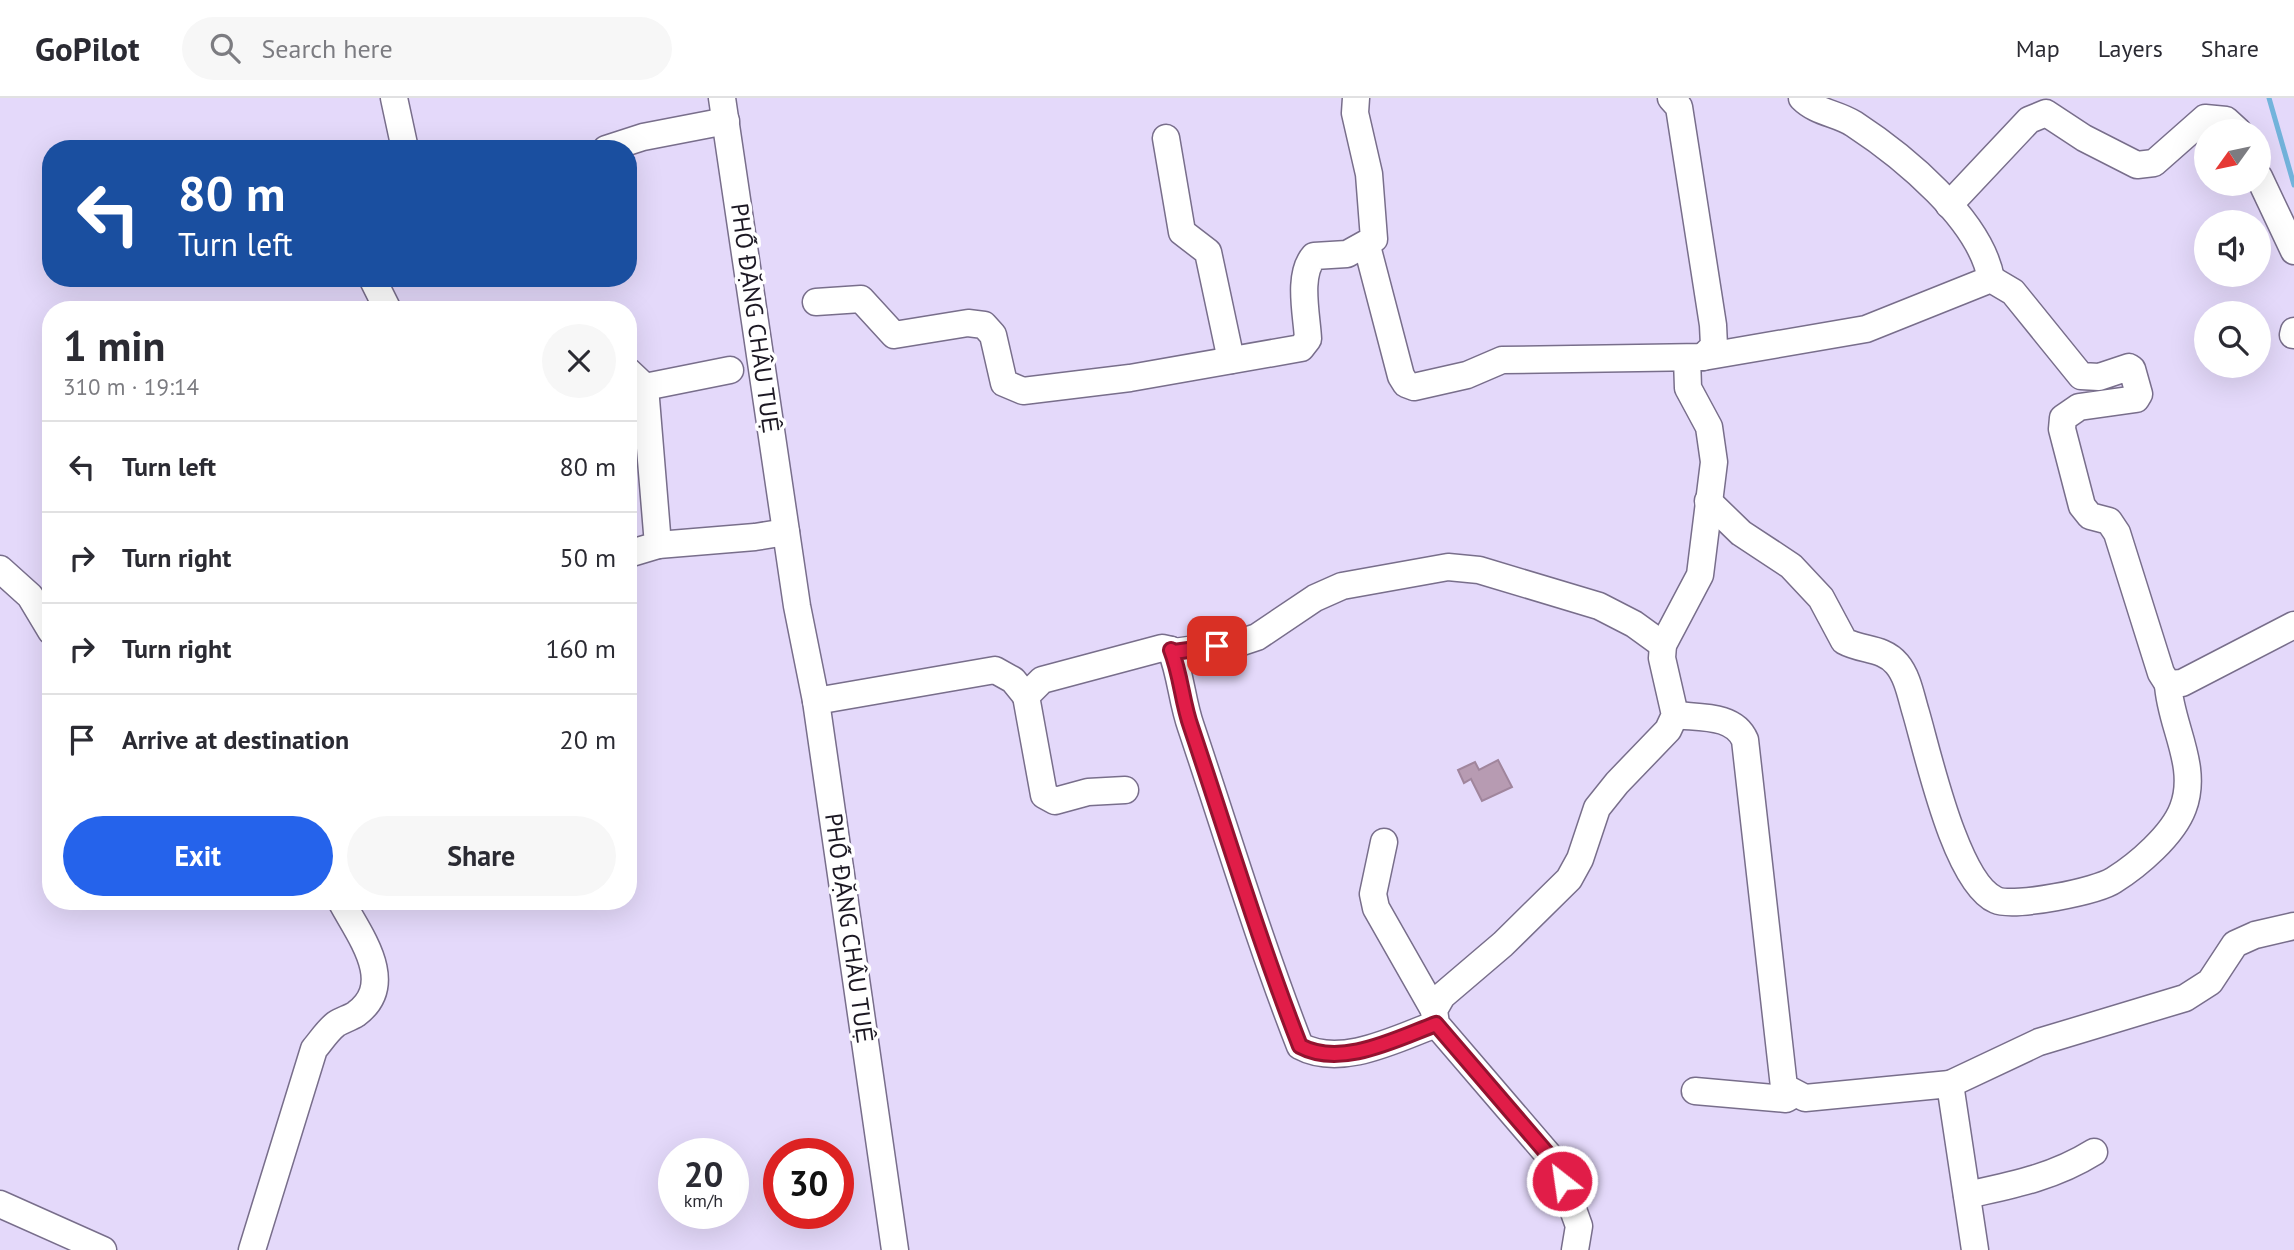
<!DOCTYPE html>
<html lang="en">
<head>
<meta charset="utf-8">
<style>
  :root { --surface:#fff; --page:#f7f7f7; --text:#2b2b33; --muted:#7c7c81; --line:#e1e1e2; --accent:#2563eb }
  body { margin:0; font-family:"PT Sans",sans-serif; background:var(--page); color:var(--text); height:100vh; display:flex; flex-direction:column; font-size:26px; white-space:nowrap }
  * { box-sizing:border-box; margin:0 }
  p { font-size:23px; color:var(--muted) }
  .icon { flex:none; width:38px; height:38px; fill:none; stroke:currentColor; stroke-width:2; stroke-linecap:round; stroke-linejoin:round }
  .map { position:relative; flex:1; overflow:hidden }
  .details { position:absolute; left:42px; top:203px; width:595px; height:609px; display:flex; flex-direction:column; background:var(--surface); border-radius:28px; box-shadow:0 7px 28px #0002 }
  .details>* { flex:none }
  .hud { position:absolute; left:42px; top:42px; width:595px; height:147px; border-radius:28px; box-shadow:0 7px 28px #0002; background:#1a4fa0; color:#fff; overflow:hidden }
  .needle { width:46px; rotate:237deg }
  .tools { position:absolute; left:2194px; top:21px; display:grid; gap:14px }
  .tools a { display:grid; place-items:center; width:77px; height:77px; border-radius:50%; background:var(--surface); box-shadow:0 7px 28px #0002; font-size:35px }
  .speed { position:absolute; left:658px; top:1040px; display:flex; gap:14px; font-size:35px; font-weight:700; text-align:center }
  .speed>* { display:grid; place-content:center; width:91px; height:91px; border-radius:50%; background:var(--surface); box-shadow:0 7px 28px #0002; line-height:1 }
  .speed small { font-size:18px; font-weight:400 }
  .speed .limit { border:10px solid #d22; background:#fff; color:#111 }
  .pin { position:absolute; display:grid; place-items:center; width:60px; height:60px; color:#fff; margin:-30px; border-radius:14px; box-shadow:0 4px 10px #0006 }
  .me { position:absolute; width:77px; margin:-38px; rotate:330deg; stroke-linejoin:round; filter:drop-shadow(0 0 5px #0008) }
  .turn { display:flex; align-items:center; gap:24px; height:147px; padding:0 21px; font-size:32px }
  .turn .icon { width:91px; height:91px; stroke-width:2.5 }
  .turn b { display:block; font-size:49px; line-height:60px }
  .round { display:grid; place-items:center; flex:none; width:74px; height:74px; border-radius:37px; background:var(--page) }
  .head { display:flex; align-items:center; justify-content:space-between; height:119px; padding:0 21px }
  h1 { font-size:42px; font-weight:700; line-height:52px }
  .primary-button { display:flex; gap:14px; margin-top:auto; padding:14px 21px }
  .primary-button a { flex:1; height:80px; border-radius:42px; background:var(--accent); color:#fff; font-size:28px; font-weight:700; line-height:80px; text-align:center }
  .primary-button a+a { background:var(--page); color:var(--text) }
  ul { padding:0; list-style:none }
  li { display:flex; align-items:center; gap:21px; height:91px; padding:0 21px; border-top:2px solid var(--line) }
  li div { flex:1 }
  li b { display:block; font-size:26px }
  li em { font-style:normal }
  header { display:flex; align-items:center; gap:42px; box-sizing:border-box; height:98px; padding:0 35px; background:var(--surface); border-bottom:2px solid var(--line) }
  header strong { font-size:33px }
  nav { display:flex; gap:38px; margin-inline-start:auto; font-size:24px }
  .search { width:490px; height:63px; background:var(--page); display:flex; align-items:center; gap:18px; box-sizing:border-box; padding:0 24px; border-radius:38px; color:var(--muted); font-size:26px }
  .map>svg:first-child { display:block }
</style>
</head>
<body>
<header>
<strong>GoPilot</strong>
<div class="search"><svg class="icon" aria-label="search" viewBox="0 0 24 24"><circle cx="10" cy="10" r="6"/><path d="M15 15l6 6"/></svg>Search here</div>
<nav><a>Map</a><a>Layers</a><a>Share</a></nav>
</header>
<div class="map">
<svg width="2294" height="1152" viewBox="0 0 2294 1152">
  <rect width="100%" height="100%" fill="#e4d9fa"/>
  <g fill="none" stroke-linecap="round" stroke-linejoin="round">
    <polyline stroke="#73b4dc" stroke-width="5" points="2269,0 2294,87"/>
  </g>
  <polygon fill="#b79bb2" stroke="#a0859c" stroke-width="2" points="1498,662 1512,689 1482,703 1471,681 1464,685 1458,672 1475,664 1479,672"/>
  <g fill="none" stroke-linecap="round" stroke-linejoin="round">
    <defs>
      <g id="minor">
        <polyline points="394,0 405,51"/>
        <polyline points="722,0 797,508 816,603 895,1152"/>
        <polyline points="1671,0 1679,9 1713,227 1714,248 1703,259"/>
        <path d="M1802,0C1817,15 1837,15 1854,26C1903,58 1981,122 1991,181"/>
        <polyline points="1166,40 1182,134 1208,154 1231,262"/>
        <polyline points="606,51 643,39 726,23"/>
        <polyline points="2259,79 2294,153"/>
        <polyline points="1949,107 2029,22 2046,15 2084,40 2137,67 2154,65 2205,20 2226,22 2238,33"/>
        <polyline points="1367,148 1401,278 1406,286 1414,289 1467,277 1502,262 1703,259 1866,231 1991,181 2013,194 2081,278 2099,279 2129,269 2132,271 2139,296 2136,301 2079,309 2063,320 2062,331 2082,408 2090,418 2109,423 2117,435 2161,575 2168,586 2182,585 2294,527"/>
        <polyline points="372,180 388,212"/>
        <path d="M816,204L861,201L894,237L968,225L984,227L993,237L1004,285L1023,293L1130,280L1301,250L1308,241C1307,218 1297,177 1314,158L1347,156L1374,141L1369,76L1355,15L1356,0"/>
        <polyline points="2293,237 2294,233"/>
        <polyline points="628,273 645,289 658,447 628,456"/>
        <polyline points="645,289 730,272"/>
        <path d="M1708,403L1741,435L1791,468L1821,500L1844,543C1862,553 1883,549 1897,566C1908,579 1911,599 1916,615C1928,656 1956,785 1996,802C2014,810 2098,793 2114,782C2138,767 2173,737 2183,710C2199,668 2170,627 2168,586"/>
        <polyline points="658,447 755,439 786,434"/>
        <polyline points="0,471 30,498 51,533"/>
        <polyline points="1171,552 1174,554 1239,545 1257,539 1315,500 1342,488 1448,469 1479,472 1599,508 1634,526 1663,547"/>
        <polyline points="816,603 995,572 1013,582 1026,598"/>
        <path d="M1675,617C1699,620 1734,616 1745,642L1784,989L1805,1000L1950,986L1975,1152"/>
        <path d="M1125,692L1088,694L1055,703L1044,697L1026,598L1042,582L1162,550L1171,552C1181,577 1182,604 1191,629C1227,736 1259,843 1300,948C1341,970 1396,941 1436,926"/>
        <polyline points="1384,744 1373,796 1376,810 1434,912"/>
        <polyline points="1950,986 2039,944 2185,900 2210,884 2235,846 2255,837 2294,828"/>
        <polyline points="1695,993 1786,1001 1793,997"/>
        <path d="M1967,1097C2013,1087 2054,1079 2094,1054"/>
        <polyline points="0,1106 103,1152"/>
        <path d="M252,1152L314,951C321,943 327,933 336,926C342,922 350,920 356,916C398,885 359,837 341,803"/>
        <polyline points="1575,1152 1579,1128 1557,1067 1436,926 1434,912 1442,898 1503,846 1569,781 1580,761 1597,710 1617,685 1668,632 1675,617 1662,560 1663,547 1700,477 1714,364 1709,329 1688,290 1687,260"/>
      </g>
    </defs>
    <use href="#minor" stroke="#786e8b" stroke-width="29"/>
    <use href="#minor" stroke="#fff" stroke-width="26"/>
  </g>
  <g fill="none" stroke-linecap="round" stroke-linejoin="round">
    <defs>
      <path id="route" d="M1217,548L1174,554L1171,552C1181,577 1182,604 1191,629C1227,736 1259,843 1300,948C1341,970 1396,941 1436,926L1557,1067L1562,1083"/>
    </defs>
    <use href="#route" stroke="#92132f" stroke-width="18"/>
    <use href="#route" stroke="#e11d48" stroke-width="12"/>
  </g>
  <g text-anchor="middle" stroke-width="7" stroke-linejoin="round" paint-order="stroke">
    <g font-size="24" fill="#1c1823" stroke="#fff">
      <text transform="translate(755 220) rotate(82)" y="8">PHỐ ĐẶNG CHÂU TUỆ</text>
      <text transform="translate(849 830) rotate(82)" y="8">PHỐ ĐẶNG CHÂU TUỆ</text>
    </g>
  </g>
</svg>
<div class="tools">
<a><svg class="needle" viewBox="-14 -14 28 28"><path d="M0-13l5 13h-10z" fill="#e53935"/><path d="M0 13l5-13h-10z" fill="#7c7c81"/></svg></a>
<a><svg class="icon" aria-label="sound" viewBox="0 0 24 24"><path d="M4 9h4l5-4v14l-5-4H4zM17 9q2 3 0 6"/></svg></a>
<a><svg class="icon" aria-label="search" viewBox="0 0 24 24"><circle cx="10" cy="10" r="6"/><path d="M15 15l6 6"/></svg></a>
</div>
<div class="speed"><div>20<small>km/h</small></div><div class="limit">30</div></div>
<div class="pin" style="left:1217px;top:548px;background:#d93025"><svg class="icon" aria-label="arrive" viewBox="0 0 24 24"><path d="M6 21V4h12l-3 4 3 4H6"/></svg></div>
<svg class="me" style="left:1562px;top:1083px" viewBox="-20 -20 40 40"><circle r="17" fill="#e11d48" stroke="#fff" stroke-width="3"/><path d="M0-11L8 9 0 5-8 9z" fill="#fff"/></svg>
<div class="hud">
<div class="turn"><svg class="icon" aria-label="left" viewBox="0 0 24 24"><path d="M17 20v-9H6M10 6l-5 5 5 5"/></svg><div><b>80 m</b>Turn left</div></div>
</div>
<section class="details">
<div class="head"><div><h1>1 min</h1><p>310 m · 19:14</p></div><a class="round"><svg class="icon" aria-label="close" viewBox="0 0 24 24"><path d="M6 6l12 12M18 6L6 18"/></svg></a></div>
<ul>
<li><svg class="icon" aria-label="left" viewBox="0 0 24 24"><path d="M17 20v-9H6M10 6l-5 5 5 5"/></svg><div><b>Turn left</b></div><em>80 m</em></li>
<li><svg class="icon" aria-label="right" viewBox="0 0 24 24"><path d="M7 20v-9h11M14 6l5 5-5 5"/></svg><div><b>Turn right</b></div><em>50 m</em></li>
<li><svg class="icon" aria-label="right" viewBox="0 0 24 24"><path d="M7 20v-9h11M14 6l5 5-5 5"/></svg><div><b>Turn right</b></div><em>160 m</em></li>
<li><svg class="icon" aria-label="arrive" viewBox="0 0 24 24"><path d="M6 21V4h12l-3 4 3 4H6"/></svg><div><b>Arrive at destination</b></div><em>20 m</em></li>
</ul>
<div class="primary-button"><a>Exit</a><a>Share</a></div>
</section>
</div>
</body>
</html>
